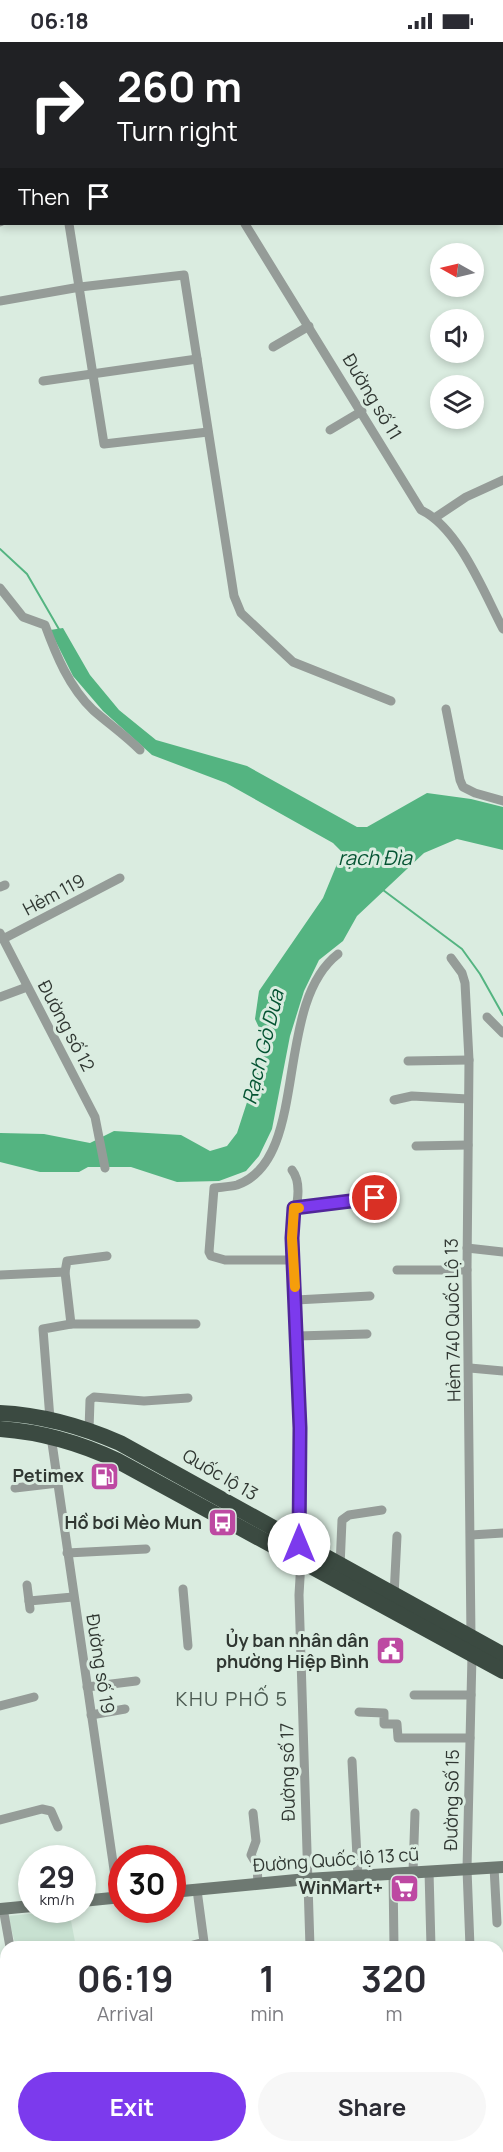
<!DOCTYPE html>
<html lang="en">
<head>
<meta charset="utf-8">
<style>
  :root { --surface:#fff; --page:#f7f7f7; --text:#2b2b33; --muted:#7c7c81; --accent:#7c3aed }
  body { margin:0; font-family:Manrope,sans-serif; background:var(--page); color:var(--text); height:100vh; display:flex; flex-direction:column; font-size:22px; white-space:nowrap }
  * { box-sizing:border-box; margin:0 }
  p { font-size:20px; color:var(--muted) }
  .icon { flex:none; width:33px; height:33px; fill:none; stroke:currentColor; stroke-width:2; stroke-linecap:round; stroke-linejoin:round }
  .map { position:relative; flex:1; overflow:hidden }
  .drawer { position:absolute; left:0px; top:1899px; width:504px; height:212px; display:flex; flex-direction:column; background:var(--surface); border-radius:18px 18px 0 0; box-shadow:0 3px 9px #0003 }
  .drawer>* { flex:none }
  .top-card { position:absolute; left:0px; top:0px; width:504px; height:183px; box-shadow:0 3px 9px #0003; background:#202124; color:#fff; overflow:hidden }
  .needle { width:39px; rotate:278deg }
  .buttons { position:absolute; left:430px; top:201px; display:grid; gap:12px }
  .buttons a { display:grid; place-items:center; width:54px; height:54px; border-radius:50%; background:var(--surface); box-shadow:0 3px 9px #0003; font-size:30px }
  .speed { position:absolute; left:18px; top:1803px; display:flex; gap:12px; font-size:30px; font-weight:700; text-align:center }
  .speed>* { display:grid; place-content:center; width:78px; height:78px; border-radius:50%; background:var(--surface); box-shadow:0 3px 9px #0003; line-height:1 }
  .speed small { font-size:15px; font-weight:400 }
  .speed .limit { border:9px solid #d22; background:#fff; color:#111 }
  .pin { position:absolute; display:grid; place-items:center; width:51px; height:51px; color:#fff; margin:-26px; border:3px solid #fff; border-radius:50%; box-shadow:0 2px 6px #0007 }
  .me { position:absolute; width:66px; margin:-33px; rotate:0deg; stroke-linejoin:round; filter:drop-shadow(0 0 4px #0008) }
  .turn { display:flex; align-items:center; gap:21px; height:126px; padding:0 18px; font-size:27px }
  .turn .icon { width:78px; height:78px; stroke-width:2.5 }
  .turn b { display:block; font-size:42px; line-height:51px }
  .then { display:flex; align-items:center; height:57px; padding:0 18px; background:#0003; gap:12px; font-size:22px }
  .eta { display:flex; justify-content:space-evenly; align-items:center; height:102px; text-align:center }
  .eta b { font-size:36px; font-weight:700; line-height:42px }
  .action { display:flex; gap:12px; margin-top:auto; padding:12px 18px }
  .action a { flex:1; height:69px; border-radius:36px; background:var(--accent); color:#fff; font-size:24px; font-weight:700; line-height:69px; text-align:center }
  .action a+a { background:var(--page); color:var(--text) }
  .status { display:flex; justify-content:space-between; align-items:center; height:42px; padding:0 30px; background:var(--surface); direction:ltr }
  .status svg { height:16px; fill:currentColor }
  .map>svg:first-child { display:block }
</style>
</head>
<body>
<div class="status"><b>06:18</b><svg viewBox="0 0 49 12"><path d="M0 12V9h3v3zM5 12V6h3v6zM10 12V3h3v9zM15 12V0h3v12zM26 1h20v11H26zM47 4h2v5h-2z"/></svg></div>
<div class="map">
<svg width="503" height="2110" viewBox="0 0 503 2110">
  <rect width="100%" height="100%" fill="#daece0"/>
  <g fill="#c8e1d1">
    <polygon points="69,1868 76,1905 16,1905 8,1874"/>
    <polygon points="0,1998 6,1998 6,2104 230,2104 230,2110 4,2110 0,2098"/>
  </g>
  <polygon fill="#54b481" points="63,586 90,633 119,668 156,698 247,724 357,785 367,785 427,751 471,757 503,765 503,808 457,797 424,811 357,874 343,899 319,918 304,949 290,994 272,1087 259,1114 246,1129 219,1139 177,1140 131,1125 88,1125 79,1130 40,1130 0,1120 0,1091 44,1092 90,1101 114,1089 181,1093 210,1109 227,1104 237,1091 262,1014 261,990 255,977 259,949 323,856 342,810 333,801 226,741 152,713 103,669 73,634 50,588"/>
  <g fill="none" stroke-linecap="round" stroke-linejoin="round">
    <g stroke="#54b481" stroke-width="2">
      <polyline points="0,507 27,532 60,589"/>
      <polyline points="383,848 462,907 480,932 503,973"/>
    </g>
    <g stroke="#959c98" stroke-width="9">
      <polyline points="66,0 69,2"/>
      <polyline points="494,2 503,0"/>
      <polyline points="0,21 2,21"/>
      <polyline points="0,180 2,179"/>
      <polyline points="69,182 104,402 208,390"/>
      <path d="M245,182L421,468C459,486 484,551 503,587"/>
      <polyline points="0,259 80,245 184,233 234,554 241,571 293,620 391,659"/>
      <polyline points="273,305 309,284"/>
      <polyline points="43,339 197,317"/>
      <polyline points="330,388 362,369"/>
      <polyline points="436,475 466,455 503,438"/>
      <path d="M0,546L23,575L45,583C56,613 69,645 93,668C109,682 125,693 140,708"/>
      <polyline points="446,667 460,738 463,745 475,751 503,759"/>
      <polyline points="0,845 5,843"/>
      <polyline points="0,891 95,1075 105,1126"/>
      <polyline points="3,897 120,836"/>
      <polyline points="451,916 462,931 465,941 469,1018 467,1228 471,1596"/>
      <polyline points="0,955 27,945"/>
      <polyline points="487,975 503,991"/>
      <polyline points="408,1019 469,1018"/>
      <polyline points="394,1058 412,1054 468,1057"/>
      <polyline points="416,1104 468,1103"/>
      <path d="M292,1128C306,1146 291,1178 292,1199C299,1300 300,1401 299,1502"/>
      <polyline points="294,1166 375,1156"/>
      <polyline points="467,1206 503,1210"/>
      <path d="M294,1218H225L211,1214L209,1210L214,1146C221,1145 230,1145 237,1143C311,1117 272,963 338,912"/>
      <polyline points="397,1228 467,1228"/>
      <polyline points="0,1233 65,1230"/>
      <polyline points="296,1258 370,1254"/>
      <polyline points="71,1282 65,1230 67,1219 107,1214"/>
      <polyline points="297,1294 367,1292"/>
      <polyline points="470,1326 503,1329"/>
      <polyline points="50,1377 43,1287 71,1282 196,1282"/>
      <polyline points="89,1388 90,1358 94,1355 144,1359 188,1356"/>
      <polyline points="51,1394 118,1855"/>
      <polyline points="15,1446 58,1441"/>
      <polyline points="471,1493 503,1491"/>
      <polyline points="67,1511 146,1507"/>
      <polyline points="301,1519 299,1553 310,1905"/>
      <polyline points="340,1525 342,1478 349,1473 382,1468"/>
      <polyline points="27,1543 30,1567"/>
      <polyline points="183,1547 188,1604"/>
      <polyline points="394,1554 397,1494"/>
      <polyline points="29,1559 73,1555"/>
      <polyline points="87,1645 136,1639"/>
      <polyline points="414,1653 471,1653"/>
      <polyline points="0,1664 34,1655"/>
      <polyline points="359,1670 384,1671 384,1682 397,1682 398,1696 470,1696"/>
      <polyline points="91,1673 125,1667"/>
      <polyline points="352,1719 358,1834"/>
      <polyline points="253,1771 256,1799 251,1813 257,1823 258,1842"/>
      <polyline points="0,1778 42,1767 51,1769 58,1785"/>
      <polyline points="494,1825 497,1881"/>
      <polyline points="429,1829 431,1905"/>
      <polyline points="413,1830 415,1771"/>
      <polyline points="393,1831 394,1905"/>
      <polyline points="3,1866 10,1905"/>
      <polyline points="186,1905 204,1900 197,1848"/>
      <polyline points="470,1905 467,1827 472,1613"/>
      <polyline points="320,2104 321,2110"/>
      <polyline points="479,2104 480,2110"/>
    </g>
    <g stroke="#6e7972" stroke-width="12">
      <polyline points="172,1850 307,1837 503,1825"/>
      <polyline points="82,1859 122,1855"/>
      <polyline points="0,1867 32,1864"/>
    </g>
    <g stroke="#3b4a41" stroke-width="16">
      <path d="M0,1371C42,1373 81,1384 120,1401L503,1613"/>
      <path d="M0,1387C42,1390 80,1401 118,1419L503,1629"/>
    </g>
  </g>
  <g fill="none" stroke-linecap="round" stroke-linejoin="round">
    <defs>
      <polyline id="route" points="299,1502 300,1386 292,1196 294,1166 375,1156"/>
    </defs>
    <use href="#route" stroke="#51269a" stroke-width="15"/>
    <use href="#route" stroke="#7c3aed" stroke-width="10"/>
    <polyline stroke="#f59e0b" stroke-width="10" points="295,1245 292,1196 294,1166 299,1166"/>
  </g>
  <defs>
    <symbol id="fuel-square" viewBox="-11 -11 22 22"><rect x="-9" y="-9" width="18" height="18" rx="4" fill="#bd49a2" stroke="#daece0"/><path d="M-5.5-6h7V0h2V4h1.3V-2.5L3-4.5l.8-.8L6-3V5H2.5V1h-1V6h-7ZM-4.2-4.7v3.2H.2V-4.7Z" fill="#fff"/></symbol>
    <symbol id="bus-square" viewBox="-11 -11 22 22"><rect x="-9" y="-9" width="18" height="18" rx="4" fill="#bd49a2" stroke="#daece0"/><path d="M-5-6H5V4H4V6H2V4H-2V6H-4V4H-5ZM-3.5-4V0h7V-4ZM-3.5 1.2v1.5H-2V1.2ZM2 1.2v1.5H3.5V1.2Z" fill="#fff"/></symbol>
    <symbol id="civic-square" viewBox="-11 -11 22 22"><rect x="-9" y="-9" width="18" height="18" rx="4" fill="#bd49a2" stroke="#daece0"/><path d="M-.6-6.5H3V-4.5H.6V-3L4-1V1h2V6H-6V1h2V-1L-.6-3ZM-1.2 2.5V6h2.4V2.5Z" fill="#fff"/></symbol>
    <symbol id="supermarket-square" viewBox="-11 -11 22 22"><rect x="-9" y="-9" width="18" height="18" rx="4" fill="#bd49a2" stroke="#daece0"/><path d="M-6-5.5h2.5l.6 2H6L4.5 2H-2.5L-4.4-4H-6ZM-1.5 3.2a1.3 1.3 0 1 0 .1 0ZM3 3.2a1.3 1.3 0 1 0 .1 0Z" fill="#fff"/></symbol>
  </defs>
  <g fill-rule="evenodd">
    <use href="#fuel-square" x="88" y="1418" width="33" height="33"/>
    <use href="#bus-square" x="206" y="1464" width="33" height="33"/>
    <use href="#civic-square" x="374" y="1592" width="33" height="33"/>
    <use href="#supermarket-square" x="388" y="1830" width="33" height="33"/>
  </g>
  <g text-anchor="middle" stroke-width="6" stroke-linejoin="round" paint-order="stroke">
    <g font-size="18" fill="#303732" stroke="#daece0">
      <text transform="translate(372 355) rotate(59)" y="6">Đường số 11</text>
      <text transform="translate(54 853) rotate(-28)" y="6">Hẻm 119</text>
      <text transform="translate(66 984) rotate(62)" y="6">Đường số 12</text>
      <text transform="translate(453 1278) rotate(-91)" y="6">Hẻm 740 Quốc Lộ 13</text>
      <text transform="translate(220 1433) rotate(30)" y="6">Quốc lộ 13</text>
      <text transform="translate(100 1622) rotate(81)" y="6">Đường số 19</text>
      <text transform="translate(288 1730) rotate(-91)" y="6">Đường số 17</text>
      <text transform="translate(452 1758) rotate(-89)" y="6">Đường Số 15</text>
      <text transform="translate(336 1818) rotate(-4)" y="6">Đường Quốc lộ 13 cũ</text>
    </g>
    <g font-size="18" font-weight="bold" fill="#303732" stroke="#daece0" text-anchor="end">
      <text x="84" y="1440">Petimex</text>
      <text x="202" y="1487">Hồ bơi Mèo Mun</text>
      <text x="369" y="1605">Ủy ban nhân dân<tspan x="369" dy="21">phường Hiệp Bình</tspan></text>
      <text x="383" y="1852">WinMart+</text>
    </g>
    <g font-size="20" font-style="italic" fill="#045332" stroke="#daece0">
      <text x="375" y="823">rạch Đìa</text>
      <text transform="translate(263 1005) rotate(-76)" y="7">Rạch Gò Dưa</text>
    </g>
    <g font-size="20" letter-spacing="1.5" fill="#4b5a51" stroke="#daece0">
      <text x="232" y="1664">KHU PHỐ 5</text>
    </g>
  </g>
</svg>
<div class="buttons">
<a><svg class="needle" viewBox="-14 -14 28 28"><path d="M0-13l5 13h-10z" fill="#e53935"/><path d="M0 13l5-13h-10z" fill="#7c7c81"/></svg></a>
<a><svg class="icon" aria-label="sound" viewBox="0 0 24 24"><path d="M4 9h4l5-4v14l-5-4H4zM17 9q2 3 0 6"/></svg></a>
<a><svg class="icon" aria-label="layers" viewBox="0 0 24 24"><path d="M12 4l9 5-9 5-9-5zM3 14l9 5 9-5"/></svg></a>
</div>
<div class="speed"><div>29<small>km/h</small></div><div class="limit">30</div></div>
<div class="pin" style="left:375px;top:1156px;background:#d93025"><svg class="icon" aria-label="arrive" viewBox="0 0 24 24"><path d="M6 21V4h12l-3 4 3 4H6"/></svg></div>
<svg class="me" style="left:299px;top:1502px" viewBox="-20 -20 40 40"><circle r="19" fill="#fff"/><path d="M0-13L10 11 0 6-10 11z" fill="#7c3aed"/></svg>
<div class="top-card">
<div class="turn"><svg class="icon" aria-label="right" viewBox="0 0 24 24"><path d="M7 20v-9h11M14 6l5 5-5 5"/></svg><div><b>260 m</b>Turn right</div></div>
<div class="then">Then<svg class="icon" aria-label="arrive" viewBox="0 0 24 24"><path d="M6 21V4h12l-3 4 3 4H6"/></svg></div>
</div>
<section class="drawer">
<div class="eta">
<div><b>06:19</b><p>Arrival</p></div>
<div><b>1</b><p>min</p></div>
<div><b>320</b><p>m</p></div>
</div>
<div class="action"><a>Exit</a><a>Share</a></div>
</section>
</div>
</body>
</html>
